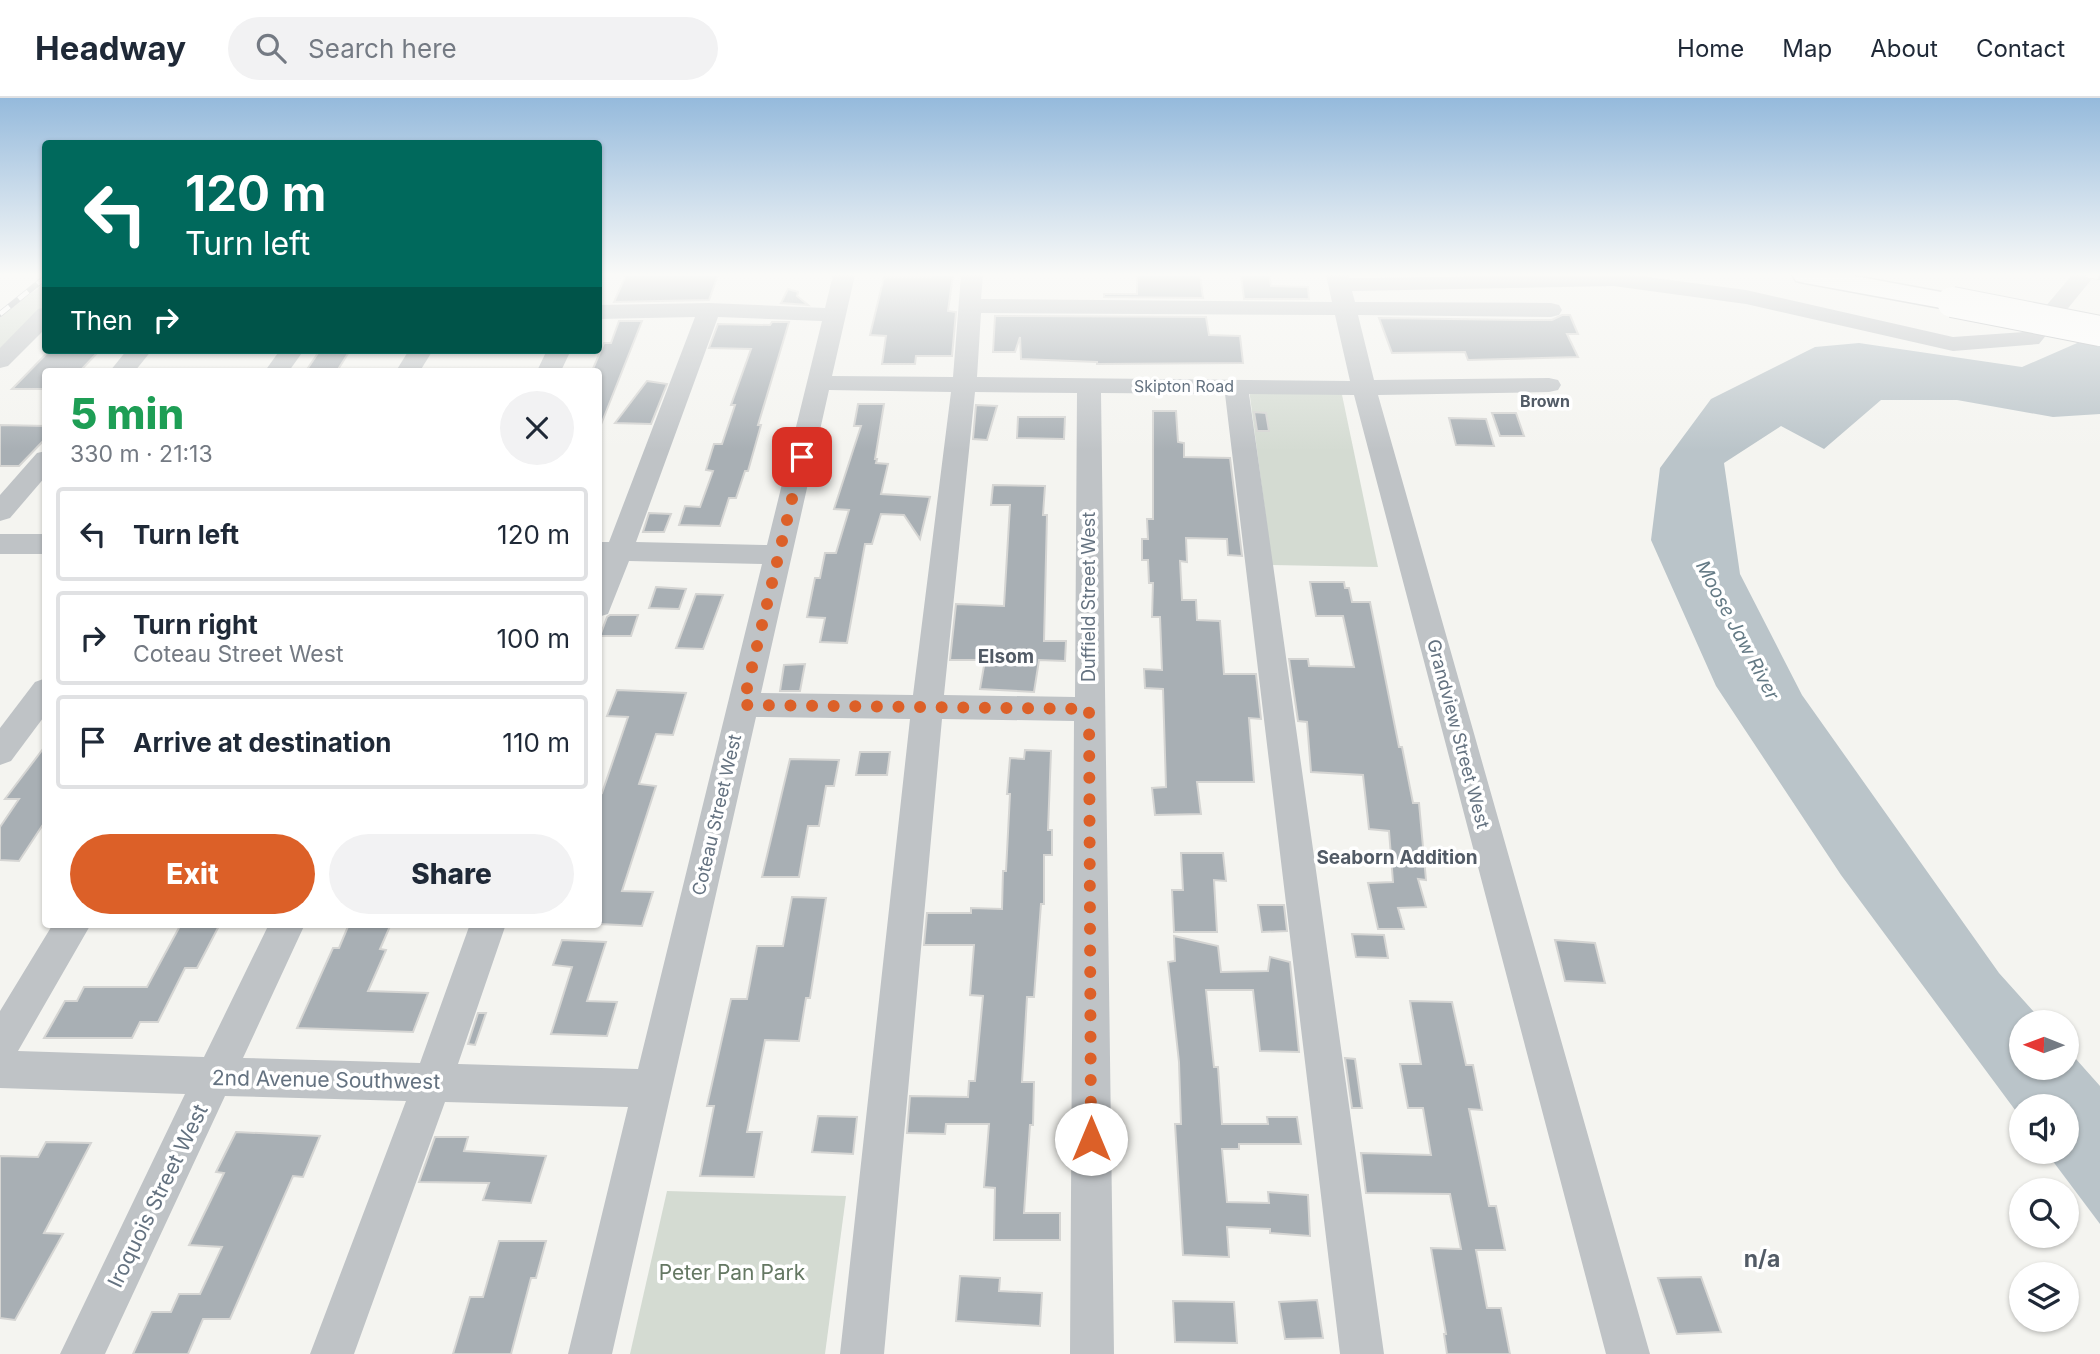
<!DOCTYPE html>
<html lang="en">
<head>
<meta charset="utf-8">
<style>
  :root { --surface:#fff; --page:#f2f2f3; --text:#1f2937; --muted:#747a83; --line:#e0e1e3; --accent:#dc6028 }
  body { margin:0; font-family:Inter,sans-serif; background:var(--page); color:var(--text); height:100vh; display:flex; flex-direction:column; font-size:26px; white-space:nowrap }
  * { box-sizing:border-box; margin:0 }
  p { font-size:23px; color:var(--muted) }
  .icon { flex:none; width:38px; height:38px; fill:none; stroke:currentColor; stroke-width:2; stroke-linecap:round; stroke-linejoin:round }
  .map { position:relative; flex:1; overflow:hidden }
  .drawer { position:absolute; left:42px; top:270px; width:560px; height:560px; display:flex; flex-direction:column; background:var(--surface); border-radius:7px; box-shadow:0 2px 5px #0004 }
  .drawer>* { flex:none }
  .top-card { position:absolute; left:42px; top:42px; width:560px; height:214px; border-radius:7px; box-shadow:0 2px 5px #0004; background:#00695c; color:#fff; overflow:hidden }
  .needle { width:46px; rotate:271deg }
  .buttons { position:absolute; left:2009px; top:912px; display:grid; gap:14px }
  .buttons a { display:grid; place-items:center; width:70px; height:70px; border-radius:50%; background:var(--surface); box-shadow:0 2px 5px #0004; font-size:35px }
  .pin { position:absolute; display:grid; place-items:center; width:60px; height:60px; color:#fff; margin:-30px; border-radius:14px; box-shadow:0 4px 10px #0006 }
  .me { position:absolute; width:77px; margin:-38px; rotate:0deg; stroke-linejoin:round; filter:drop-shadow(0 0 5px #0008) }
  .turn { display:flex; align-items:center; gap:24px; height:147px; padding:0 28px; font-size:32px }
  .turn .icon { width:91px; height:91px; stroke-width:2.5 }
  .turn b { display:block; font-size:49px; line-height:60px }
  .then { display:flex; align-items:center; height:66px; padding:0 28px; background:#0003; gap:14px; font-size:26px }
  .round { display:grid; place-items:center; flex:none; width:74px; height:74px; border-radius:37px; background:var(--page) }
  .overview { display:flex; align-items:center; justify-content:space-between; height:119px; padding:0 28px }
  h1 { font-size:42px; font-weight:800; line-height:52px; color:#1e9e55 }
  .button { display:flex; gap:14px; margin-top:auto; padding:14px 28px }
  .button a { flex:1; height:80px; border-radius:42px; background:var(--accent); color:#fff; font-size:28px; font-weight:800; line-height:80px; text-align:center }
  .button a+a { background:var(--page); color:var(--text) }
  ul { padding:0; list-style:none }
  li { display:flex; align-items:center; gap:21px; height:94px; margin:0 14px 10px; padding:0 14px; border:4px solid var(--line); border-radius:7px }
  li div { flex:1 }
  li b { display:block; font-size:26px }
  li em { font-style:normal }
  header { display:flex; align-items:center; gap:42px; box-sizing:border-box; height:98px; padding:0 35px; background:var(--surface); border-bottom:2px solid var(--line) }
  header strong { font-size:33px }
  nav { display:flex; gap:38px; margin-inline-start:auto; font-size:24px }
  .search { width:490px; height:63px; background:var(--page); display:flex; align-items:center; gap:18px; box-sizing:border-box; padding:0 24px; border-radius:38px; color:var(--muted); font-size:26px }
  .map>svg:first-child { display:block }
</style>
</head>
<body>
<header>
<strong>Headway</strong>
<div class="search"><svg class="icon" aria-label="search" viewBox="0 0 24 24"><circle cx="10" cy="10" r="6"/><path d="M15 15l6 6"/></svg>Search here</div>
<nav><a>Home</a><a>Map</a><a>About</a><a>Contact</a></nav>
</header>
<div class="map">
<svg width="2100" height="1256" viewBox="0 0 2100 1256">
  <rect width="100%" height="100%" fill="#f4f4f0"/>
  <g fill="#d4dbd2">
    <polygon points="45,185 45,210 0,256 0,218"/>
    <polygon points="1249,291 1341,292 1378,469 1272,467"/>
    <polygon points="667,1093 846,1098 825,1256 630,1256"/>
  </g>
  <polygon fill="#bac4c9" points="2100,235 2100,316 2053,319 1957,302 1881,302 1824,351 1781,328 1724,365 1740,476 1802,597 1999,875 2043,924 2021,924 2021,970 2067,970 2067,951 2100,988 2100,1126 2046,1054 2067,1054 2067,1008 2021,1008 2021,1020 1841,777 1716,588 1651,442 1660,370 1711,301 1815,249 1859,245 2022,269"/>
  <g fill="#a8afb4" stroke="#d5d5d3" stroke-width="2">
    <polygon points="626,177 718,177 709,202 614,204"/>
    <polygon points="932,177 953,177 948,213 956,214 952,258 916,258 915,266 882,266 886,238 870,237 884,179 932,179"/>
    <polygon points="1137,177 1200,177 1203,200 1104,199 1104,196 1137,196"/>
    <polygon points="1241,177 1269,177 1271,188 1308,189 1309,201 1244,201"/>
    <polygon points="788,191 798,194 797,198 808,207 781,205"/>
    <polygon points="1562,217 1570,217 1578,236 1567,236 1578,259 1468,262 1465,254 1392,255 1379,220 1521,222 1552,222"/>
    <polygon points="995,218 1206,219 1209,237 1240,238 1243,265 1097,266 1097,264 1021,261 1020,239 1015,254 993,254"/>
    <polygon points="619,223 642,223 600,329 598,273 592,273 604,245 611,245"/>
    <polygon points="772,224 789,224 758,327 761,327 748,373 745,373 736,400 729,400 720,428 679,427 685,408 700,409 713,373 706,372 714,346 722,346 735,307 731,307 751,251 709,250 718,226 770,227"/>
    <polygon points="50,252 100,252 80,273 46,273 46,291 12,291"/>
    <polygon points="320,252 348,252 349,254 337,273 306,273"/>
    <polygon points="647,283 667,286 651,326 615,325"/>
    <polygon points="858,306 884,306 875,361 877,361 876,365 888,366 881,396 930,399 920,441 904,417 881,416 872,446 865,446 847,545 820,544 825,520 807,519 815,480 820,480 825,455 836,455 849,412 834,411 861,328 854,328"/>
    <polygon points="976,307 997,308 987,342 973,341"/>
    <polygon points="1153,313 1176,313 1178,344 1184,345 1184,359 1230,360 1242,458 1228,457 1227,441 1186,440 1187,464 1180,463 1182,502 1196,502 1197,522 1220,523 1224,576 1256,576 1261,621 1249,620 1254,684 1197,684 1201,716 1155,717 1152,690 1166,689 1163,591 1145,590 1144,571 1162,572 1160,519 1152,519 1153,485 1149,485 1148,462 1142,462 1142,441 1148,441 1147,421 1153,421"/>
    <polygon points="1254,314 1266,315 1269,333 1257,333"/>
    <polygon points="1492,315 1516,315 1524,338 1500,338"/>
    <polygon points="1018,319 1065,319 1064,341 1017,340"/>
    <polygon points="1449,320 1486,321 1494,348 1456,347"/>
    <polygon points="0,327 46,328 46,340 19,368 0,368"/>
    <polygon points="993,387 1045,388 1043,417 1047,417 1044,543 1066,543 1065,563 1039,562 1034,594 980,591 985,562 950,562 956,506 1004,508 1010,407 991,407"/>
    <polygon points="649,415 671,416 664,434 643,434"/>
    <polygon points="1310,484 1344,484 1345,490 1349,490 1352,504 1370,504 1399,649 1402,649 1413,705 1419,705 1426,782 1418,781 1426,809 1398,810 1404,831 1378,831 1368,785 1393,784 1389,733 1369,731 1363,677 1311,674 1307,624 1298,623 1289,561 1308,561 1309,568 1354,569 1343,518 1316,518"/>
    <polygon points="656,489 686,491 679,511 649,510"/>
    <polygon points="696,496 723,497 703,551 676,550"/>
    <polygon points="610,517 638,517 631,538 600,538 607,519"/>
    <polygon points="805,566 800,593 780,593 784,567"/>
    <polygon points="617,592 686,595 673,637 656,636 639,686 656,688 622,793 653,794 642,828 598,826 598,694 602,695 628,619 607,618"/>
    <polygon points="46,647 46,722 19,763 0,762 0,729 19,701 5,701"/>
    <polygon points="1025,652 1051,653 1048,732 1052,732 1052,757 1044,757 1044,806 1041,806 1034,899 1027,899 1022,984 1034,984 1033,1027 1030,1027 1024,1115 1060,1115 1060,1142 994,1142 995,1090 984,1089 989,1026 946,1026 945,1036 907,1035 910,998 968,999 969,983 975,983 983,898 970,897 974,847 924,847 927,815 971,815 971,810 1002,811 1003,773 1006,773 1010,696 1007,696 1010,660 1024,661"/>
    <polygon points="860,654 890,654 887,677 856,677"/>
    <polygon points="790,661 839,662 834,688 826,688 819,728 808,728 799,779 762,779"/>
    <polygon points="1181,755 1223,755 1226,783 1214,782 1217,834 1174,834 1172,792 1183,792"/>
    <polygon points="792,799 826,800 810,900 806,900 799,943 765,942 747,1034 762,1034 754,1079 700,1078 714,1008 707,1008 731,901 747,901 757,848 783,848"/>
    <polygon points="1258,807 1284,807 1287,833 1262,834"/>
    <polygon points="181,826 220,826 197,870 185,870 158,924 140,924 132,940 44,940 65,903 77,903 84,889 147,889"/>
    <polygon points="349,826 391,826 380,851 386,852 368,893 428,895 413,934 297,930 333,850 339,850"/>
    <polygon points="1352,836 1384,837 1388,860 1356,859"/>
    <polygon points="1174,838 1218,848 1221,874 1268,873 1270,859 1290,864 1299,954 1260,953 1253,892 1206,892 1214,969 1218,969 1222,1026 1268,1026 1267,1019 1297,1019 1301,1046 1239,1046 1239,1051 1222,1051 1227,1104 1269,1105 1268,1094 1308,1097 1310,1138 1270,1135 1270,1131 1227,1129 1229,1159 1183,1157 1175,1026 1181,1026 1179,964 1168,864 1175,863"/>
    <polygon points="562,842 606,844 587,903 617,904 607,938 551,936 572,869 553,867"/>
    <polygon points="1555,842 1595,845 1605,885 1565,883"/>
    <polygon points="1410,903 1452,904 1466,967 1473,967 1482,1012 1469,1011 1489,1108 1496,1108 1505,1152 1476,1152 1487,1210 1501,1210 1510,1256 1447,1256 1444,1236 1446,1236 1431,1150 1461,1151 1450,1096 1366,1095 1361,1055 1431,1057 1423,1010 1408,1010 1400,966 1421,966"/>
    <polygon points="478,915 486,915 475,947 468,946"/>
    <polygon points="1345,960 1355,961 1362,1010 1352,1010"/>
    <polygon points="818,1018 857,1019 853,1056 812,1054"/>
    <polygon points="236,1034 320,1038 303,1079 293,1078 230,1221 203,1221 188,1256 133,1256 152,1214 171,1214 179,1196 200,1196 222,1149 189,1147 224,1075 216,1074"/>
    <polygon points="435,1039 468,1039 464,1053 546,1058 531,1105 483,1102 489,1085 419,1084"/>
    <polygon points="46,1044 91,1045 44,1135 63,1136 15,1222 0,1220 0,1058 38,1059"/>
    <polygon points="499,1143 546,1143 536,1180 531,1180 511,1256 453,1256 470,1199 483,1199"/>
    <polygon points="960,1178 1000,1180 999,1193 1042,1195 1040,1228 956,1223"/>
    <polygon points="1701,1179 1721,1234 1677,1236 1658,1180"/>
    <polygon points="1317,1202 1323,1240 1285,1241 1279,1204"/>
    <polygon points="1173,1203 1234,1204 1237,1245 1175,1244"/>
  </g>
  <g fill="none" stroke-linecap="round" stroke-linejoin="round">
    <defs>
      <polygon id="major" points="1792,177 1849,177 1952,196 1962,198 1966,204 1962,210 1952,212 1805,185 1796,183"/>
    </defs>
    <use href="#major" stroke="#b2b6ba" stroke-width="3"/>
    <g fill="#bfc3c6" fill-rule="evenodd">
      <path d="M833,177H855L832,278L953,279L961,177H983L981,201L1332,204L1326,177H1348L1349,180L1633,177L1746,192L1953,239L2024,234L2072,177H2095L2039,246L1953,253L1746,206L1613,188L1352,193L1355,204L1551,205L1559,207L1562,212L1559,217L1551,219L1358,217L1374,282L1549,280L1558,282L1561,287L1558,292L1549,294L1378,297L1650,1256H1606L1354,297L1249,296L1384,1256H1340L1225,296L1101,295L1114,1256H1070L1074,623L942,621L884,1256H840L910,621L756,619L612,1256H568L628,1009L445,1004L354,1256H310L406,1003L225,998L105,1256H60L185,996L0,990V913L53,826H91L18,953L204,959L269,826H305L243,960L420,965L470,826H506L458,966L638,971L762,466L629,463L608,516L598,519V470L601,463L598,462V444H609L695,219L598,221V207L709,205L825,210ZM981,215L1335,217L1350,283L977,279ZM718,219L822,223L767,447L636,444ZM829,292L951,294L913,597L761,595ZM975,294L1077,295L1075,599L944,597Z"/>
      <polygon points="46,209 46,230 8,268 0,270 0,250 38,211"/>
      <polygon points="127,252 152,252 135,273 110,273"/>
      <polygon points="280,252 304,252 289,273 265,273"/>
      <polygon points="409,252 433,252 420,273 396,273"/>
      <polygon points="547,252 571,252 561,273 537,273"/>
      <polygon points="46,353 46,378 10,420 0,423 0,397 37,355"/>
      <rect x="0" y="436" width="46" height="20"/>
      <polygon points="46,580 46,616 11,663 0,667 0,630 35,584"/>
    </g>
    <use href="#major" fill="#fff" fill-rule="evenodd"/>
    <defs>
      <g id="rail">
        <polyline points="2086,177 2100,179"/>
        <polyline points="0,216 46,179"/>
      </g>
    </defs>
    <use href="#rail" stroke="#a0a5ab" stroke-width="6"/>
    <use href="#rail" stroke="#fff" stroke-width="4.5" stroke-dasharray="12" stroke-linecap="butt"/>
    <defs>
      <polyline id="major-bridge" points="1952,204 2100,233"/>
    </defs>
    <use href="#major-bridge" stroke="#b2b6ba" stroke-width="32" stroke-linecap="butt"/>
    <use href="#major-bridge" stroke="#fff" stroke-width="30"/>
  </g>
  <linearGradient id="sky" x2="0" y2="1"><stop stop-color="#95badc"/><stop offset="0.5" stop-color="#fafaf8"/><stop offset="1" stop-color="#fafaf8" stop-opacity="0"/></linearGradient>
  <rect width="2100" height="353" fill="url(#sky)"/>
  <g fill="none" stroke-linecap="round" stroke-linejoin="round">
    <polyline stroke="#dc6028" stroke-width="12" stroke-dasharray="0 21.6" points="802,359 743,607 1089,611 1091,1041"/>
  </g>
  <g text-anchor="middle" stroke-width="7" stroke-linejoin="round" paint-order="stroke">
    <g font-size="16" fill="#647280" stroke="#fff">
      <text x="1184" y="294">Skipton Road</text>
    </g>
    <g font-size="16" font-weight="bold" fill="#525b66" stroke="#fff">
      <text x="1545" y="309">Brown</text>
    </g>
    <g font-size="18" fill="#647280" stroke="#fff">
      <text transform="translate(1089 499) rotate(-90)" y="6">Duffield Street West</text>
      <text transform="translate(1458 636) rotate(75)" y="6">Grandview Street West</text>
      <text transform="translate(717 717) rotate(-77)" y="6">Coteau Street West</text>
    </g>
    <g font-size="19" font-style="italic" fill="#647a85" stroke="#fff">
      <text transform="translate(1738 532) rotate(62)" y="7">Moose Jaw River</text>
    </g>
    <g font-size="19" font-weight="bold" fill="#525b66" stroke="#fff">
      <text x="1006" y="565">Elsom</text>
      <text x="1397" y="766">Seaborn Addition</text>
    </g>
    <g font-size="21" fill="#647280" stroke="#fff">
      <text transform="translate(326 982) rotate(1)" y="7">2nd Avenue Southwest</text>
      <text transform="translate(158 1098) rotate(-64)" y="7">Iroquois Street West</text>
    </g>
    <g font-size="21" fill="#657863" stroke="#fff">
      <text x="732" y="1182">Peter Pan Park</text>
    </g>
    <g font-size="23" font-weight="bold" fill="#525b66" stroke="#fff">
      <text x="1762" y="1169">n/a</text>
    </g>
  </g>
</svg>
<div class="buttons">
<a><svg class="needle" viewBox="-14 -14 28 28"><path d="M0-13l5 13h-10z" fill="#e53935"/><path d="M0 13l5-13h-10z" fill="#747a83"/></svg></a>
<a><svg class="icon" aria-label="sound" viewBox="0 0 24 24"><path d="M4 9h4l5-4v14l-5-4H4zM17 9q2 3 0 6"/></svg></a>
<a><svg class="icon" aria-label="search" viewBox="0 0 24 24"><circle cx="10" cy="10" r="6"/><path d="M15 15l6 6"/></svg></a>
<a><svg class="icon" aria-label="layers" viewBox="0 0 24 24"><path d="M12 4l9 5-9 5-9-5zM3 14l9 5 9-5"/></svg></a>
</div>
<div class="pin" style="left:802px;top:359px;background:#d93025"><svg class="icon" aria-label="arrive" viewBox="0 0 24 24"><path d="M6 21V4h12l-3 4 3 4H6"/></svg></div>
<svg class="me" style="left:1091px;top:1041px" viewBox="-20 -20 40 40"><circle r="19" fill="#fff"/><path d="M0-13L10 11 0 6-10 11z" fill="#dc6028"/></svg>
<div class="top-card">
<div class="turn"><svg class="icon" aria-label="left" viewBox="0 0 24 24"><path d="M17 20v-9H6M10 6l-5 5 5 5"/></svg><div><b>120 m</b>Turn left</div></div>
<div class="then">Then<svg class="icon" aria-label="right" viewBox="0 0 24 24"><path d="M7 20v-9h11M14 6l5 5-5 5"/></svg></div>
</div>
<section class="drawer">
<div class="overview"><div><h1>5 min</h1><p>330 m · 21:13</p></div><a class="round"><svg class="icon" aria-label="close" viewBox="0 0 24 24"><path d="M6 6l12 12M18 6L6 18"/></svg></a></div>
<ul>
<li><svg class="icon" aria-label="left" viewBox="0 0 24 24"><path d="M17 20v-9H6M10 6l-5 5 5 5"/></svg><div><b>Turn left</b></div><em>120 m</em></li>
<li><svg class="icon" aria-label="right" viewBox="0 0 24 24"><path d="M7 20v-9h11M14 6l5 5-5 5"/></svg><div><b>Turn right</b><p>Coteau Street West</p></div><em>100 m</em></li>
<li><svg class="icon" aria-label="arrive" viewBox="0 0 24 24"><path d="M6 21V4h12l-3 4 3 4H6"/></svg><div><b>Arrive at destination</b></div><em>110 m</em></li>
</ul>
<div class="button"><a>Exit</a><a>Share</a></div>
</section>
</div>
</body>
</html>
